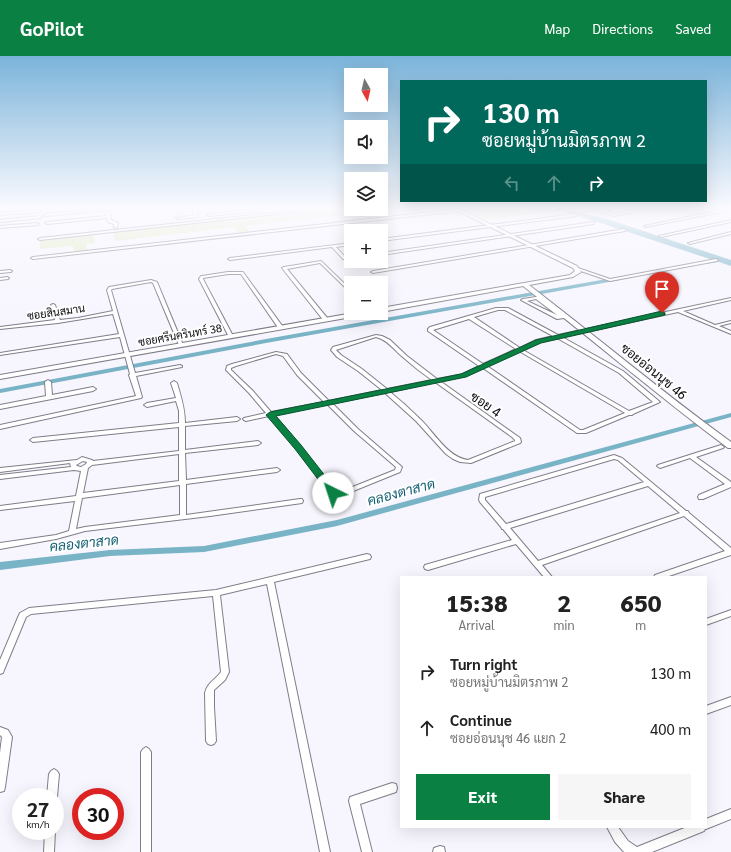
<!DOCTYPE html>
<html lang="en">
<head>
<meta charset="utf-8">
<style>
  :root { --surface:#fff; --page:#f6f6f6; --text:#222; --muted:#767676; --accent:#0b8043 }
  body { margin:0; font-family:Georgia,Sarabun,serif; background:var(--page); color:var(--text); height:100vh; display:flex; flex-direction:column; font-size:15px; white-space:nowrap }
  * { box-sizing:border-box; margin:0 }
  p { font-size:13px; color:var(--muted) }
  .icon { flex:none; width:22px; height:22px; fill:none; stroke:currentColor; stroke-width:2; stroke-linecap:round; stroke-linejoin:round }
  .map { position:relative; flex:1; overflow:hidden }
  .drawer { position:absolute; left:400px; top:520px; width:307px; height:252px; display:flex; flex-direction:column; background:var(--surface); border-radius:0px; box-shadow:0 4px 16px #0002 }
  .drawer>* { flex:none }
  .hud { position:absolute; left:400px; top:24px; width:307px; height:122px; border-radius:0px; box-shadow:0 4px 16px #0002; background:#00695c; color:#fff; overflow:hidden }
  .needle { width:26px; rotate:172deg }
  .fabs { position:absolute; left:344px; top:12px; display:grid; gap:8px }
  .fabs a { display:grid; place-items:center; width:44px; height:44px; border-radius:0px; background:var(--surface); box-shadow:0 4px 16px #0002; font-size:20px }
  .speed { position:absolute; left:12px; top:732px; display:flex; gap:8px; font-size:20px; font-weight:700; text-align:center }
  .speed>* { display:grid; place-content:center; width:52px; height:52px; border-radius:50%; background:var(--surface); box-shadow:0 4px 16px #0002; line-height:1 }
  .speed small { font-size:10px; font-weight:400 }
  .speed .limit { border:6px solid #d22; background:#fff; color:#111 }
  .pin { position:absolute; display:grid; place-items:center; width:34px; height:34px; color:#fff; margin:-41px -17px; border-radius:50% 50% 50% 0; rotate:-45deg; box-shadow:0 0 4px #0007 }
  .pin .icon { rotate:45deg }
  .me { position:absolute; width:44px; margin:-22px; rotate:319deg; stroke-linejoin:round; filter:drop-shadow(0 0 3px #0008) }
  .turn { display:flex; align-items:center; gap:14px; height:84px; padding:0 16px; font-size:18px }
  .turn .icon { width:52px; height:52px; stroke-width:2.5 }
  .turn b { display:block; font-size:28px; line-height:34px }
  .lanes { display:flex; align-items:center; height:38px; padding:0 16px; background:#0003; justify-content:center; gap:20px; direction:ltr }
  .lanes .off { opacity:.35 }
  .eta { display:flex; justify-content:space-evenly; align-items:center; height:68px; text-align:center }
  .eta b { font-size:24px; font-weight:800; line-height:28px }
  .cta { display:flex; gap:8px; margin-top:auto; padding:8px 16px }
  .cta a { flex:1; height:46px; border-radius:0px; background:var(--accent); color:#fff; font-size:16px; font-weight:800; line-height:46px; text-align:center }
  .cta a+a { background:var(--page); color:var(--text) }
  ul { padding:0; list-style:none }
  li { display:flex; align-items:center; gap:12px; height:56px; padding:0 16px }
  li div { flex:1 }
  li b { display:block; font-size:15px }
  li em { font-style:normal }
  header { display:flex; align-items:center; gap:24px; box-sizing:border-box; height:56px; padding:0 20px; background:var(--accent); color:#fff }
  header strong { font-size:19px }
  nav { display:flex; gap:22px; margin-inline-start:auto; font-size:14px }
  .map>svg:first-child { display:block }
</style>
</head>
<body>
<header>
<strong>GoPilot</strong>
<nav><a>Map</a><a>Directions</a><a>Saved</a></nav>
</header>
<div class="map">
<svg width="731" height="796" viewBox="0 0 731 796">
  <rect width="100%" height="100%" fill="#f7f5fe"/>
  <g fill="#deeabd">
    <polygon points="334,152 407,152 246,170 249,176 239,177 234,171 115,185 113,176"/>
    <polygon points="457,152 553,152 562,154 487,164"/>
    <polygon points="93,178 95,187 86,188 87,194 74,196 73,190 40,193 40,184"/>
  </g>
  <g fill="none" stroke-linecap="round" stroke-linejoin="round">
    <g fill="#79b3c6" fill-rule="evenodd">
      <polygon points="721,203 723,204 723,205 706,208 704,207"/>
      <polygon points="618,221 620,222 620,224 266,287 0,337 0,333 266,283"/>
      <polygon points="731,357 731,361 337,470 204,496 110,500 0,514 0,506 110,494 204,490 337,464"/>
    </g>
    <polygon fill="#79b3c6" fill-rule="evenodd" points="551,152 563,152 610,164 731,204 731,210 604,168"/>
    <defs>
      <g id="minor">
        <polygon points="47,152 50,152 49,153"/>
        <polygon points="119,152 131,152 46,160 44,159 46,158"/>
        <polygon points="176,152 180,152 181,158 179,158"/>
        <polygon points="192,152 196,152 198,161 178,163 176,162 195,159"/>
        <polygon points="263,152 266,152 261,155 209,160 207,159 209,158 260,153"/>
        <polygon points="279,152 289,152 280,154"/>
        <polygon points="320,152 330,152 40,184 38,183 40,182"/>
        <polygon points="591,152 597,152 614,158 646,152 652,152 614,160 595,154 584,156 582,155 592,153"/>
        <polygon points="731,152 731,154 646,171 644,170"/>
        <polygon points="458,153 459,155 33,203 31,202 33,201"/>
        <polygon points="40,154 41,156 0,159 0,157"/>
        <polygon points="108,156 110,157 111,164 118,167 117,172 114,171 114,168 108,166 107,162 47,168 45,167 47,166 107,160 106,157"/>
        <polygon points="575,158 576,158 576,160 381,185 381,183"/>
        <polygon points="40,160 42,161 41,162 0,166 0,164"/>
        <polygon points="731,164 731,166 661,181 659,180"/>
        <polygon points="593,166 594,166 594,168 381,199 381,197"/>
        <polygon points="37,167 39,168 38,169 0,172 0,170"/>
        <polygon points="624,173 626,174 625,175 373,217 371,216 373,215"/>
        <polygon points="731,176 731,178 690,188 688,187"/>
        <polygon points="351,187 351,189 336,191 345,201 351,202 351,204 343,203 332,191 230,204 228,203 230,202"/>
        <polygon points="716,203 718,204 717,205 610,225 575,213 578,212 610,223"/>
        <polygon points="321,205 351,234 351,237 320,207 287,213 328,263 328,264 326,265 324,265 282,212 284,211"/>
        <polygon points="10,214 12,215 11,216 0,217 0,215"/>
        <polygon points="228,216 243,216 283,271 283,273 279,273 241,218 228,218 203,222 203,223 233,280 231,281 229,281 199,223 201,220 202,220"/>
        <polygon points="7,221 9,222 8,223 0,224 0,222"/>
        <polygon points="151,224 157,226 183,289 181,290 179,289 153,227 151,226 112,233 111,234 135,317 180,309 182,310 182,311 136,320 142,341 141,342 0,373 0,369 136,340 129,319 130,318 120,281 0,299 0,297 119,278 113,258 58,267 0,273 0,271 55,264 51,249 53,248 55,249 60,264 78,262 113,255 107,234 109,231"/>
        <path d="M542,240L544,241L540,243L564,260V262L557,263L521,244L523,243ZM536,243L557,259L527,245Z"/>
        <path d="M731,242V244L683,255L715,269L731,265V267L719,270L731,275V278L678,256L562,281L623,315L660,346L633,358L632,359H629L586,377H577L483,312L466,320L440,325L520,382L521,386L520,387L471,407L460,406L453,403L446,398L416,365L385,337L332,347L358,373L402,411L400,416L341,440L331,438L296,392L269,360L246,365L244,364L243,363L244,362L266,357L249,337L226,314L227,310L232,308L276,296L287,298L301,317L329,345L382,334L358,315L337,301L331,294L333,291L376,279L382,280L390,284L407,300L437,323L463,318L479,310L428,275V273L430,271L496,252H508L558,279ZM498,254H505L553,280L536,284L520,292L474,261ZM469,263L516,293L483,308L433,274ZM376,281C388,284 395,295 404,302C413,310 422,317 432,324L387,333L362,313L341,299L336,294ZM557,282L619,317L653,346L629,355L523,294L539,286ZM519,295L625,357L583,374H580L487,310ZM276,298L283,300L297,319L324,346L271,356L253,335L231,314V312L236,310ZM435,326L512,381L515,384V385L468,404C447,401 434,376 420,363C410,353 400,344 390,336ZM327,348L354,375L396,411L395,414L340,436L335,435L300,390L274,359Z"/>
        <polygon points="48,324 51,326 52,339 93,331 96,333 93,335 0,353 0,349 46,340 45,326"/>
        <path d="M174,325L177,327C181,341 185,352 185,367L237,361L240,363L237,365L185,370V394L258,385L261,387L258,389L185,397L186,424L277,412L280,414L277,416L186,428V459L300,443H302L303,445L302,447L210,460L85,475L56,483L0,493V487L56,479L69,475L75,445L0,454V450L76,440L81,415L74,414L0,423V419L71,411L70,407L0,416V412L77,404L82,401L92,404L93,405L179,395V371L33,386L30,384L33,382L179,367V355L176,345L147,351L144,349L147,347L176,342L171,327ZM179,398V425L83,437L88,412L92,409ZM83,405L87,406L86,408L81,411L77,410L76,409ZM180,429V459L85,471L76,473L82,442Z"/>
        <polygon points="721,389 724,391 723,392 696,401 731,426 731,431 703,443 699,443 698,441 699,439 725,428 690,402 660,412 657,410 658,409"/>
        <path d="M614,399L622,402L686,455H688L689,457L731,492V499L666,521H654L655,519L725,495L684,460L542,509L552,521H544L516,488L428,514L425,513L424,511L425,509L512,484L503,473H502L501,471L480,446L479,444L480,438ZM614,403L618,404L644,426L506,468L485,444V441ZM648,430L680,457L538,505L510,472Z"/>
        <path d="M367,498L370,499L371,501L370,503L274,526L330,796H320L267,528L220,539L229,616L225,624L214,634V651L216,685L214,688L211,689L208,688L206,685L205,637C207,627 215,624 221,616L213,540L31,558L26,561L4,614L3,617L0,618V604L19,559L20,557L29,552L216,534Z"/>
        <polygon points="731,554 731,560 706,569 706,563"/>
        <polygon points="731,641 731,649 706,658 706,650"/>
        <polygon points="0,671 8,674 12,681 5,731 4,735 0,736 0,697 2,681 0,679"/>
        <polygon points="146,691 149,693 151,696 151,796 141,796 141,696 143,693"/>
        <polygon points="54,713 57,715 59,718 57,741 55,745 55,741 47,741 49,718 51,715"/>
        <polygon points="392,727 396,728 397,732 396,736 360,748 372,796 362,796 349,745 350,741"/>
        <polygon points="731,753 731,763 706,773 705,773 704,775 652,796 624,796 615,786 607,771 618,771 628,785 637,791 687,771 706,771 706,763"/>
        <polygon points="55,774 55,775 54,796 44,796 45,775"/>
        <polygon points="440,790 444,791 445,796 433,796 434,792"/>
      </g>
      <g id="tertiary">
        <path d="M452,152H457L577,210L581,216L573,221L529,229C597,281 662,336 731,386V392H728C658,340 592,283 523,230L381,256V252L570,219L575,215L573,212Z"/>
        <polygon points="353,257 366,257 363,259 0,323 0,319"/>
      </g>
    </defs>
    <use href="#minor" stroke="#807d88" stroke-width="2"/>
    <use href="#tertiary" stroke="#807d88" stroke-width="2"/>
    <use href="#minor" fill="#fff" fill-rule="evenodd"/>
    <use href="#tertiary" fill="#fff" fill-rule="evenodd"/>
  </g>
  <linearGradient id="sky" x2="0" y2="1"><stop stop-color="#7bb4da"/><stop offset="0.58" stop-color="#fbfaff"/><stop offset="1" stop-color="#fbfaff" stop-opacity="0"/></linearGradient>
  <rect width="731" height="263" fill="url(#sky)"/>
  <polygon fill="#0b8043" stroke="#07532c" points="662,255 665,257 665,259 541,287 466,321 276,360 301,389 337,435 338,437 333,440 330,439 295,393 266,359 270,356 461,318 536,284"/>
  <g text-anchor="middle" stroke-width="4" stroke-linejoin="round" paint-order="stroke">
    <g font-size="11" fill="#0e0d11" stroke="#fff">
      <text transform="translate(56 256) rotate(-8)" y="4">ซอยสินสมาน</text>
      <text transform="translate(180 279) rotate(-10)" y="4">ซอยศรีนครินทร์ 38</text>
    </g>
    <g font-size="13" fill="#0e0d11" stroke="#fff">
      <text transform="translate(654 315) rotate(39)" y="5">ซอยอ่อนนุช 46</text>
      <text transform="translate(486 348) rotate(34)" y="5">ซอย 4</text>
    </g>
    <g font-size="14" font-style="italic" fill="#105e72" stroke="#fff">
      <text transform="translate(401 436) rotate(-15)" y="5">คลองตาสาด</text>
      <text transform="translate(84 487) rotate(-6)" y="5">คลองตาสาด</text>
    </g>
  </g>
</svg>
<div class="fabs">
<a><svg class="needle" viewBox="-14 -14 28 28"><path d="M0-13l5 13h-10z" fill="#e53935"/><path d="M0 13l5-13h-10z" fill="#767676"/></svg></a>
<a><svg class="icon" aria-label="sound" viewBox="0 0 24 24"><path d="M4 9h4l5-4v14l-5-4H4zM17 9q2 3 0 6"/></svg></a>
<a><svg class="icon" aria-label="layers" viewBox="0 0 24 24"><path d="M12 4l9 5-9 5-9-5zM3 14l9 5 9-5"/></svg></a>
<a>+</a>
<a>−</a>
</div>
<div class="speed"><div>27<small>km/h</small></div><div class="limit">30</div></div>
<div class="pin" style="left:662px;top:257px;background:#d93025"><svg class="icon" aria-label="arrive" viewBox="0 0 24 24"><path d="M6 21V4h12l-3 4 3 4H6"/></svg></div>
<svg class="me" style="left:333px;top:437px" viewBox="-20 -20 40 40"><circle r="19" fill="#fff"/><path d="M0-13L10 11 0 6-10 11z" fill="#0b8043"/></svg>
<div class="hud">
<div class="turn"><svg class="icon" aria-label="right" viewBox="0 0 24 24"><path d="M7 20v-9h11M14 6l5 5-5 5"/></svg><div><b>130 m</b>ซอยหมู่บ้านมิตรภาพ 2</div></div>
<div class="lanes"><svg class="icon off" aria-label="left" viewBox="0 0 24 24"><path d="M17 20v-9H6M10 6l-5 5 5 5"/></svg><svg class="icon off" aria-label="ahead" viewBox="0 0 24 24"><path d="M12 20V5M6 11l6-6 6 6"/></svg><svg class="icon" aria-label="right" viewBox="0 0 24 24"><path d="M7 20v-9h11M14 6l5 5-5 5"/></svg></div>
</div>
<section class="drawer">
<div class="eta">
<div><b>15:38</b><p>Arrival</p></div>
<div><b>2</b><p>min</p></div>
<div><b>650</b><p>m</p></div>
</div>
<ul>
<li><svg class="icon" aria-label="right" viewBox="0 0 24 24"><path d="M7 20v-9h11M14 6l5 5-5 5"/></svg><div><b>Turn right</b><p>ซอยหมู่บ้านมิตรภาพ 2</p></div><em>130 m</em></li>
<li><svg class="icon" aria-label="ahead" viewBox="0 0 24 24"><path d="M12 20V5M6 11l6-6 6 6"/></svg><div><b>Continue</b><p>ซอยอ่อนนุช 46 แยก 2</p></div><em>400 m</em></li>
</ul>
<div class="cta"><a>Exit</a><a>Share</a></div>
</section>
</div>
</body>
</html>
